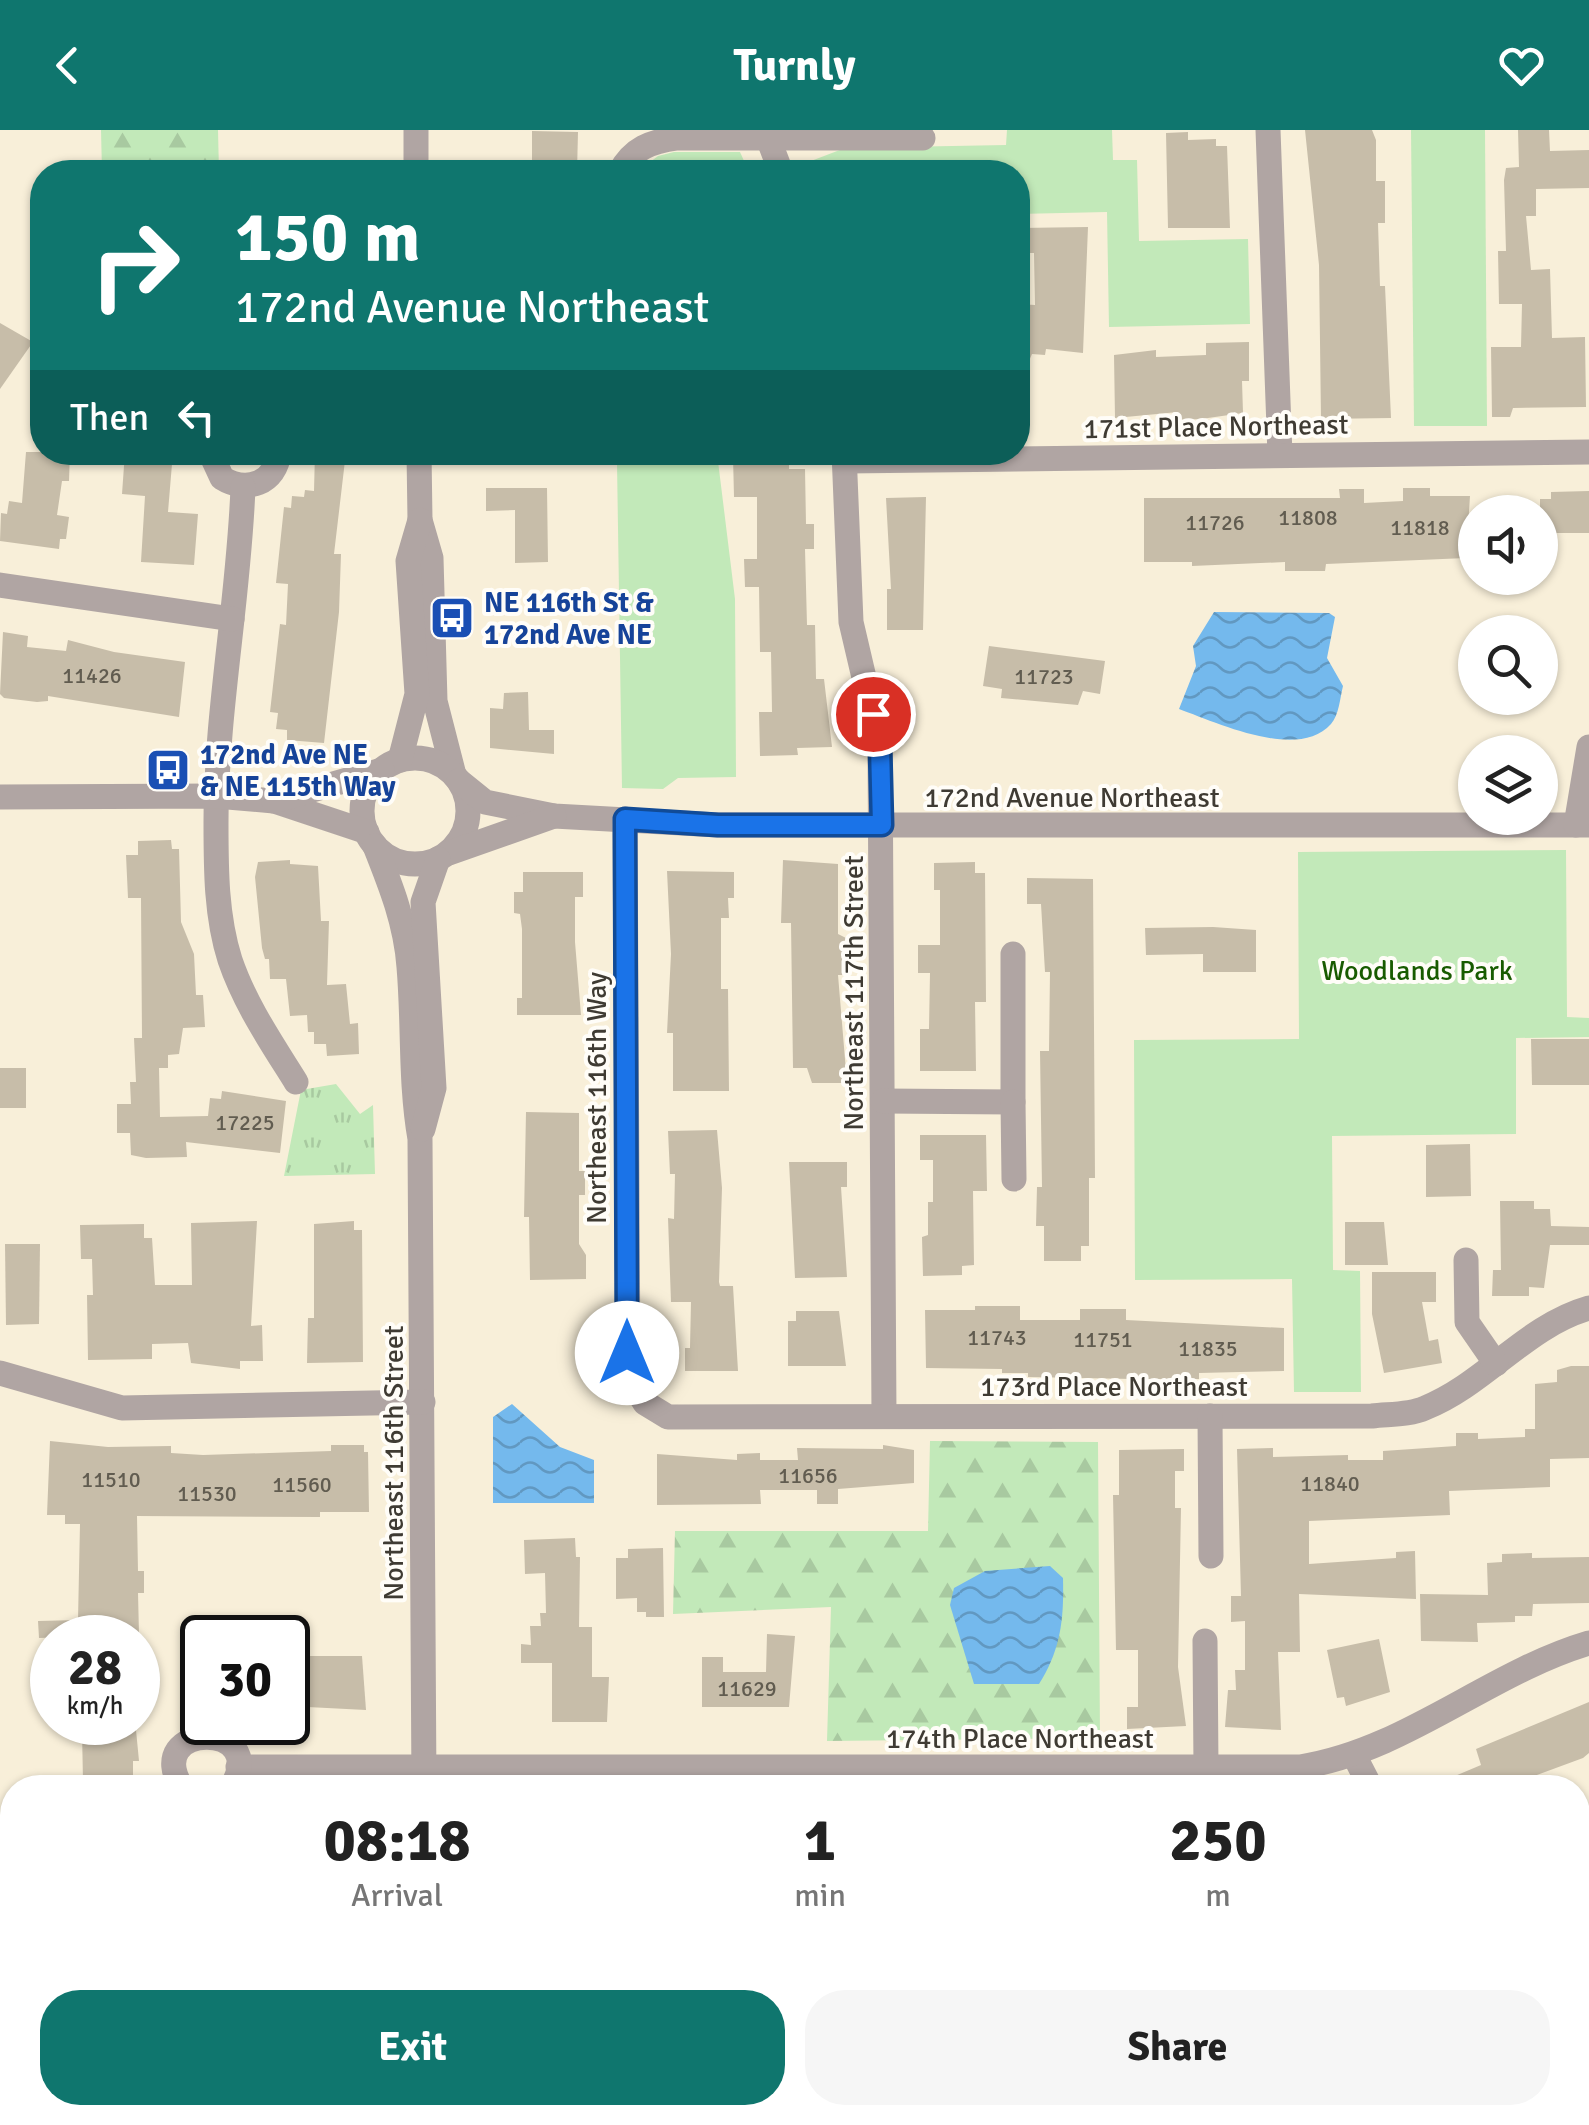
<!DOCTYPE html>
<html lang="en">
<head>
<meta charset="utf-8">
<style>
  :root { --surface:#fff; --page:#f6f6f6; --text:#222; --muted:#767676; --accent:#0f766e }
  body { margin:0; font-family:Signika,sans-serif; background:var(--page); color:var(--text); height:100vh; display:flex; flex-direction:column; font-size:38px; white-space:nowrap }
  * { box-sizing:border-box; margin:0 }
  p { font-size:32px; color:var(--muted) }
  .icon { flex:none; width:55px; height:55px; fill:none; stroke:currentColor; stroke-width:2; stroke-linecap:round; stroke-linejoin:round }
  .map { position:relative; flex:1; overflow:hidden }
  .details { position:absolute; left:0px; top:1645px; width:1590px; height:350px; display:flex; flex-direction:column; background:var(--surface); border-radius:40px 40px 0 0; box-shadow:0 2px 8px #0004 }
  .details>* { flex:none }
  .top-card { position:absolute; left:30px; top:30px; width:1000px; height:305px; border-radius:40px; box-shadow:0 2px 8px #0004; background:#0f766e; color:#fff; overflow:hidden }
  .fabs { position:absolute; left:1458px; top:365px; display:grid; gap:20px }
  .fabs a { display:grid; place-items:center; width:100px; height:100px; border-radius:50%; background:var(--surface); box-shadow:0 2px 8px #0004; font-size:50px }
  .speed { position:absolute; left:30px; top:1485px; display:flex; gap:20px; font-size:50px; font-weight:700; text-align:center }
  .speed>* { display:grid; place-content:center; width:130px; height:130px; border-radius:50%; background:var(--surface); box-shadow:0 2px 8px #0004; line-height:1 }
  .speed small { font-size:25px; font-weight:400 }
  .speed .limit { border:5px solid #111; border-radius:15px; background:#fff; color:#111 }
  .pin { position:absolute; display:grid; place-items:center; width:85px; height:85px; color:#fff; margin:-42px; border:5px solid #fff; border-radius:50%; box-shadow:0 2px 10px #0007 }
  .me { position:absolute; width:110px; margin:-55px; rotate:0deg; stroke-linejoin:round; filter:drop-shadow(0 0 8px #0008) }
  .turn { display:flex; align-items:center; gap:35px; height:210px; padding:0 40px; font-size:45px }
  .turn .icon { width:130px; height:130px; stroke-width:2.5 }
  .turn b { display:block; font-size:70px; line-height:85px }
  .then { display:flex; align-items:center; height:95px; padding:0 40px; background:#0003; gap:20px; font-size:38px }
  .eta { display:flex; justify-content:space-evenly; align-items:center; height:170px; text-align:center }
  .eta b { font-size:60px; font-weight:800; line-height:70px }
  .action { display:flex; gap:20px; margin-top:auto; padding:20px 40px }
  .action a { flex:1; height:115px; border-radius:40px; background:var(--accent); color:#fff; font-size:40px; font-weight:800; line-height:115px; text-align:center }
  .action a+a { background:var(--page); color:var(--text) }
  header { display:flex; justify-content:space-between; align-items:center; height:130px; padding:0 40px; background:var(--accent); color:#fff; font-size:45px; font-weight:800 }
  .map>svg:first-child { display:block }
</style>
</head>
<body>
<header><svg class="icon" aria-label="back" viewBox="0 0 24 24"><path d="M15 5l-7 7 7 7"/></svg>Turnly<svg class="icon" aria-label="heart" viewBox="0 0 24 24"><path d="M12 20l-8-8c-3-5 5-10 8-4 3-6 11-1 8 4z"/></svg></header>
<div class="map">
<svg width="1589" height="1995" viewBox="0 0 1589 1995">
  <defs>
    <pattern id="grass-tufts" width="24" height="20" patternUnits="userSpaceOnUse" patternTransform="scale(2.5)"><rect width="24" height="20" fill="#c2e9b9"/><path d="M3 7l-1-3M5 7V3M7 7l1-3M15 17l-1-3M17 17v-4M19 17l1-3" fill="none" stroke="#a8c9a0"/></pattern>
    <pattern id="forest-firs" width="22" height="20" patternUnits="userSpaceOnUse" patternTransform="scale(2.5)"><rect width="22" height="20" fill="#c2e9b9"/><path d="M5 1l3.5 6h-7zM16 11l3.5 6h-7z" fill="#a8c9a0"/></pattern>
    <pattern id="water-waves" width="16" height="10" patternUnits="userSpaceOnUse" patternTransform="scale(2.5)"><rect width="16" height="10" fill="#74b9ed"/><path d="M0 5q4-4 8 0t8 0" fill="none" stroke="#6198c1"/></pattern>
  </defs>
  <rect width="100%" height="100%" fill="#f8efd9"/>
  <polygon fill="url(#grass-tufts)" points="336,954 360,984 373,975 375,1044 284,1046 301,960"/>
  <g fill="url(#forest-firs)">
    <polygon points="101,0 218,0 219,42 102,42"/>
    <polygon points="930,1311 1098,1312 1100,1608 827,1611 831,1477 673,1484 675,1401 928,1401"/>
    <polygon points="0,1952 12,1952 12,1982 94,1983 100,1995 0,1995"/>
    <polygon points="768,1982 793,1995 495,1995 495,1983"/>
  </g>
  <g fill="#c2e9b9">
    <polygon points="1007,0 1112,0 1113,30 1137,30 1139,111 1248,109 1250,194 1109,197 1107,82 1018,84 1018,42 816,42 811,31 845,18 1006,15"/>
    <polygon points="1411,0 1485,0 1487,296 1414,296"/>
    <polygon points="674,22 740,22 749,42 637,42 658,26"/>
    <polygon points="469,323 717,323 735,469 736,647 678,648 663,659 622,658 617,333 469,334"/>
    <polygon points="1566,720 1567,887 1589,888 1589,907 1516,908 1516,1004 1332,1006 1333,1140 1360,1141 1361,1262 1294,1262 1292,1149 1135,1150 1134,910 1299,909 1298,722"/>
    <rect x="1578" y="1850" width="11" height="97"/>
  </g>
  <g fill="url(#water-waves)">
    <path d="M1214,482L1329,483L1335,487L1327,528L1343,556C1340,568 1339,585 1331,594C1298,631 1218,593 1179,579L1196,536L1193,516Z"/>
    <polygon points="512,1274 560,1317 594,1330 594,1373 493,1373 493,1287"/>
    <path d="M1050,1436L1063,1448C1064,1489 1061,1519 1039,1554H974L950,1475L954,1458L985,1441Z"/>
    <polygon points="538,1983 668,1983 688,1995 539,1995"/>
  </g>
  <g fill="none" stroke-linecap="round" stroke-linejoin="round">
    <polyline stroke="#74b9ed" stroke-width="8" points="0,1980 9,1995"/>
  </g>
  <g fill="#c7bda9">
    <polygon points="1305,0 1372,0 1376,10 1376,51 1385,51 1385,93 1378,93 1380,156 1385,156 1391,288 1321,289 1319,135"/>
    <polygon points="1518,0 1549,0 1550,21 1589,20 1589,58 1536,59 1536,86 1526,86 1531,140 1550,139 1552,208 1585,207 1586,277 1513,278 1510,287 1492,287 1491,217 1521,217 1522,174 1499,174 1498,121 1506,121 1504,50 1506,38 1519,37"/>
    <polygon points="532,1 578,2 577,42 532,42"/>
    <polygon points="1188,2 1188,10 1216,9 1216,16 1227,16 1230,98 1168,98 1166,3"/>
    <polygon points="1088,97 1083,223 1046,219 1045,225 1032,224 1018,256 1018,174 1035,175 1034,123 1021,123 1020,98"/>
    <polygon points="0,193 33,212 0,259"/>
    <polygon points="1249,212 1249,251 1242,251 1243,283 1201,289 1179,290 1178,282 1115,288 1114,225 1156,220 1156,227 1206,225 1206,213"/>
    <polygon points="26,322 70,322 69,351 62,351 57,385 69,387 66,409 60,409 59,419 0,411 1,383 7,384 9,371 22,373"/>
    <polygon points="125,322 173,322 168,382 198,384 194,435 141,432 145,366 122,364"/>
    <polygon points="315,322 346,322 334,424 341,424 339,482 324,613 287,610 287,600 276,599 278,583 270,582 280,494 286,495 288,454 276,453 284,377 291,378 292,366 304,367 305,360 314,361"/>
    <polygon points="770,325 770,332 789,332 789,339 805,339 806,394 814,394 814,419 805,419 807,495 815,495 816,549 824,549 832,617 797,618 798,625 760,626 759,582 772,582 771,522 760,522 759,457 745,457 744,429 757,429 757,367 734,367 733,326"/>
    <polygon points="486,358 547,358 548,432 515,433 515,380 486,381"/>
    <polygon points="1403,358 1430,358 1430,366 1470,366 1466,428 1326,434 1325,441 1285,441 1285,432 1192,436 1192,432 1144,432 1144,368 1340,368 1339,359 1364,359 1364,373 1403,371"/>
    <polygon points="1589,361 1589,403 1540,403 1540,369 1551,369 1551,362"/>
    <polygon points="926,367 923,500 887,500 887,459 891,459 886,368"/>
    <polygon points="3,502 28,506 27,517 66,521 68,510 114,522 185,532 179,587 48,566 48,571 37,572 4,568 0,564"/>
    <polygon points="989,516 1105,531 1100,564 1083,561 1078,575 1001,568 1002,559 983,556"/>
    <polygon points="528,562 529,600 554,600 554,624 490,618 490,578 503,579 504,563"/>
    <polygon points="171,710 172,719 179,719 181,792 194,824 196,865 203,865 205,897 183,898 179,924 168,925 168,938 159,938 160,987 208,986 210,968 221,969 222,961 286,971 280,1023 186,1012 187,1027 146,1028 131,1025 130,1003 117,1003 117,974 131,974 130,952 136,952 134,908 142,908 141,768 128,768 126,725 138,725 138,711"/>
    <polygon points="290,730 290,734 318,736 321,791 329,791 327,855 346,854 350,894 358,893 359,924 327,926 326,914 314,914 314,902 308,902 307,885 290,886 286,849 270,849 269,829 265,829 262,818 255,747 258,732"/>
    <polygon points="783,730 838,734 838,804 846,808 845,845 838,845 847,953 812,953 807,938 793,938 791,793 781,793"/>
    <polygon points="975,732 975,743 985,743 986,872 975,872 976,941 920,941 920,899 929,899 930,843 918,843 918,815 940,815 940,760 934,760 934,733"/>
    <polygon points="667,741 734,742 734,768 728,768 729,788 721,788 721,859 728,859 729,961 673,961 673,903 667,903 671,824"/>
    <polygon points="523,742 583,742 583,767 575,767 575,812 581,885 517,885 517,868 522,868 522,799 520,784 514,783 514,762 523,762"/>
    <polygon points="1027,748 1093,749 1095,1048 1089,1048 1089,1116 1081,1116 1081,1131 1044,1131 1044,1096 1036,1096 1037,1057 1042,1057 1040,921 1049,921 1050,842 1045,842 1041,774 1027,774"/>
    <polygon points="1213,797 1256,800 1256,842 1203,842 1203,824 1146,825 1145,798"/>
    <polygon points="1531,909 1589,909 1589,955 1532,955"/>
    <rect x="0" y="938" width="26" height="40"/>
    <polygon points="526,982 579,983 579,1041 585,1041 585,1065 579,1065 579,1114 586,1125 586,1149 530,1150 529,1087 524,1087"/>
    <polygon points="717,1000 722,1058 719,1152 720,1156 733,1156 738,1241 685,1241 685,1218 690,1218 691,1172 671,1172 668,1088 674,1089 675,1044 670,1044 668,1001"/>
    <polygon points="920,1005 986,1005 987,1061 973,1061 974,1135 962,1136 962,1145 923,1146 922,1107 928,1105 928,1072 933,1072 933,1030 920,1030"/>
    <polygon points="1470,1014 1471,1066 1426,1067 1426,1015"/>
    <polygon points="789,1032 847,1032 847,1057 841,1057 847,1147 795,1148"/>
    <polygon points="1500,1071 1534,1071 1534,1079 1550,1079 1551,1096 1589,1097 1589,1115 1550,1115 1544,1158 1529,1157 1529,1166 1492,1166 1493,1140 1501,1140"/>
    <polygon points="257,1091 251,1196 262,1195 263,1231 240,1231 240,1239 191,1233 188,1213 152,1214 152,1229 88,1230 87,1165 93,1165 92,1129 81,1129 80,1095 144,1094 144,1108 152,1108 155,1155 192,1155 191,1093"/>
    <polygon points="354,1091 354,1100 362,1100 363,1232 307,1233 308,1188 314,1188 314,1094"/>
    <polygon points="1345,1092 1384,1092 1388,1135 1345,1135"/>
    <polygon points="5,1114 40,1114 39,1194 6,1195"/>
    <polygon points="1372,1142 1436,1142 1436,1172 1422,1172 1429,1211 1438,1209 1442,1233 1384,1243 1372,1184"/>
    <polygon points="975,1176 1020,1176 1020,1190 1080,1190 1080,1179 1126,1179 1126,1190 1284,1198 1284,1241 1199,1243 1199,1249 1133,1249 1028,1247 1028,1243 1002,1243 1002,1239 926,1238 925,1180 975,1180"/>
    <polygon points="796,1181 839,1181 846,1236 788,1236 788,1191 796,1191"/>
    <polygon points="1571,1236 1589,1236 1589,1328 1550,1329 1550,1357 1449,1361 1450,1385 1309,1391 1309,1434 1396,1428 1396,1422 1415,1421 1416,1469 1299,1464 1300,1522 1278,1522 1281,1600 1225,1597 1228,1560 1236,1560 1235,1540 1245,1540 1245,1491 1231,1492 1231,1466 1241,1466 1237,1319 1273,1318 1273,1327 1348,1325 1348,1330 1383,1330 1383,1321 1456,1316 1456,1303 1478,1303 1478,1309 1525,1307 1525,1299 1535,1299 1535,1254 1557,1252 1557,1240"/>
    <polygon points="50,1311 108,1317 171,1316 171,1323 203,1325 331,1321 331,1315 364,1315 364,1322 368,1322 369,1382 320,1382 320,1387 137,1386 138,1441 144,1441 144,1463 138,1463 139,1504 39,1508 38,1491 78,1490 80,1394 65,1394 65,1385 47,1385"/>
    <polygon points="883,1315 914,1320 914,1353 838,1359 838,1374 817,1374 817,1360 760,1360 761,1374 657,1375 657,1324 737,1330 737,1324 760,1323 760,1330 798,1330 797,1318 883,1319"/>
    <polygon points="1184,1319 1184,1341 1175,1341 1175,1378 1181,1378 1178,1537 1186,1596 1127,1599 1127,1577 1138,1577 1138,1520 1116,1520 1113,1365 1119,1365 1119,1320"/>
    <polygon points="575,1408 576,1427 580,1427 579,1497 592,1497 592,1547 609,1547 607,1592 552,1592 552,1533 521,1533 521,1514 531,1515 530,1496 541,1496 540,1483 546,1483 545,1443 525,1444 524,1410"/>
    <polygon points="663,1418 664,1487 646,1487 646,1482 637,1482 637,1468 616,1469 616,1428 628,1428 628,1419"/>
    <polygon points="1532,1423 1532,1428 1589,1427 1589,1473 1533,1474 1532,1486 1515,1486 1515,1492 1477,1493 1478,1512 1421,1511 1420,1464 1488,1465 1487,1433 1502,1432 1502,1424"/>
    <polygon points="767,1504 795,1506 789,1577 702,1577 702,1527 723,1527 723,1542 766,1542"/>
    <polygon points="1379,1509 1390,1562 1346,1576 1344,1567 1337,1568 1327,1520"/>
    <polygon points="288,1526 362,1526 366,1580 288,1576"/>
    <polygon points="1589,1572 1589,1623 1583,1628 1502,1658 1437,1658 1436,1654 1481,1635 1476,1619"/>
    <polygon points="136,1600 139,1631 133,1631 133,1650 83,1651 82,1601"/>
  </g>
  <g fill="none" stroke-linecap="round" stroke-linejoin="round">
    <g stroke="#b0a5a3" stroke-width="25">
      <polyline points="416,0 416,42"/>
      <polyline points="765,0 781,42"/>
      <polyline points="1268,0 1280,325"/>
      <path d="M620,42C633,18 650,12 677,8H923"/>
      <path d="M210,322L222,348C246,363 276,354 279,322"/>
      <polyline points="419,322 420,390 431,428 435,571 454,645"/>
      <polyline points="844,322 851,492 880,616 884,1286"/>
      <polyline points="845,331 1589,322"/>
      <path d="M243,357C239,470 216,580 216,693C216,739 216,786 230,830C245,874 271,912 296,952"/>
      <polyline points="0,455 232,489"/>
      <circle cx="415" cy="681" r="53"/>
      <polyline points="400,630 417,564 408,431 420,390"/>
      <polyline points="459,651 485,672 554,686 718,695 1589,695"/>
      <polyline points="0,667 216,666 274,671 367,702"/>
      <polyline points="274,671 382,640"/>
      <path d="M625,689L628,1246L645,1273L668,1287L1372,1286C1389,1284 1410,1285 1425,1278C1485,1254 1526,1196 1589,1178"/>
      <polyline points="1576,695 1589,617"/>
      <path d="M375,716C391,756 406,794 409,837C414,895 410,951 420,1009L424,1658"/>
      <polyline points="449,723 554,686"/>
      <polyline points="883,971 1013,972 1013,824"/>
      <polyline points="1013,972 1014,1049"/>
      <polyline points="423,999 434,958 423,772 438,729"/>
      <polyline points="1466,1130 1467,1192 1496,1234"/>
      <polyline points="0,1243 122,1278 423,1272"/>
      <polyline points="1210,1286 1211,1426"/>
      <polyline points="1205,1511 1206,1638"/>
      <polyline points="1355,1627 1371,1658"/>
      <path d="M238,1637H1300C1405,1621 1488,1543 1589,1513"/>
      <path d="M182,1658C140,1591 273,1590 231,1658"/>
      <polyline points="0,1932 12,1933"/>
      <polyline points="1578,1974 1589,1974"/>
      <polyline points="871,1982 1396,1982"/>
      <polyline points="425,1995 425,1982"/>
    </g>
  </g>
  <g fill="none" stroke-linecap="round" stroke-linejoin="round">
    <defs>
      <polyline id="route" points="627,1223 625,689 718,695 882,695 880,616 873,584"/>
    </defs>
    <use href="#route" stroke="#114b97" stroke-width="25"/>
    <use href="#route" stroke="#1a73e8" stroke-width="18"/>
  </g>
  <defs>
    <symbol id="bus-square" viewBox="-11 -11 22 22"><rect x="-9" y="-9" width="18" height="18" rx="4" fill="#1a4fb4" stroke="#fffdf8"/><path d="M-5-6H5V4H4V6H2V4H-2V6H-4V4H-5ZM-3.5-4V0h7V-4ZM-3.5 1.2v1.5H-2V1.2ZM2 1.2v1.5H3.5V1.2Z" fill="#fff"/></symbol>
  </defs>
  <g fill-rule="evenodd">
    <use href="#bus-square" x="427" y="463" width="50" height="50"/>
    <use href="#bus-square" x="143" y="615" width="50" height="50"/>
  </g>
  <g text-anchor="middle" stroke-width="8" stroke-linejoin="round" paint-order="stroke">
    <g font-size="22" fill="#615c50">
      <text x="1308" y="395">11808</text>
      <text x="1215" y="400">11726</text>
      <text x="1420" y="405">11818</text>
      <text x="92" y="553">11426</text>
      <text x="1044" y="554">11723</text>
      <text x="245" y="1000">17225</text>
      <text x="997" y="1215">11743</text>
      <text x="1103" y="1217">11751</text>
      <text x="1208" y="1226">11835</text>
      <text x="808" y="1353">11656</text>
      <text x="111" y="1357">11510</text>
      <text x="1330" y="1361">11840</text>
      <text x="302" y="1362">11560</text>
      <text x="207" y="1371">11530</text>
      <text x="747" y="1566">11629</text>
    </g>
    <g font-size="28" fill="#3f3b33" stroke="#fffdf8">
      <text transform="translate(1216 296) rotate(-1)" y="10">171st Place Northeast</text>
      <text x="1072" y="677">172nd Avenue Northeast</text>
      <text transform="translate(853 863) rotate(-90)" y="10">Northeast 117th Street</text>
      <text transform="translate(596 968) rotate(-90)" y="10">Northeast 116th Way</text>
      <text x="1114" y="1266">173rd Place Northeast</text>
      <text transform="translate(393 1333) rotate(-90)" y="10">Northeast 116th Street</text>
      <text x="1020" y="1618">174th Place Northeast</text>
    </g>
    <g font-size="28" font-weight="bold" fill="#164399" stroke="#fffdf8" text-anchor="start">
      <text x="484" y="482">NE 116th St &amp;<tspan x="484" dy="32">172nd Ave NE</tspan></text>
      <text x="200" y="634">172nd Ave NE<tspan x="200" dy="32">&amp; NE 115th Way</tspan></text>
    </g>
    <g font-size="28" fill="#185b00" stroke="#fffdf8">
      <text x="1417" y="850">Woodlands Park</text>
    </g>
  </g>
</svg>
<div class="fabs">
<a><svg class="icon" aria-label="sound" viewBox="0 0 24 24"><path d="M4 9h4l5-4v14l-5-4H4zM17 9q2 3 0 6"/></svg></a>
<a><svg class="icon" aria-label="search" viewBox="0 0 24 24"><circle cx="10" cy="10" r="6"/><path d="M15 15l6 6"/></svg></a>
<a><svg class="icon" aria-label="layers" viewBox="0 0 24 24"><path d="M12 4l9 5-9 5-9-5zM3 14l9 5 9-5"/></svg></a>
</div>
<div class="speed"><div>28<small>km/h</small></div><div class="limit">30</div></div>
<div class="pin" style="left:873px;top:584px;background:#d93025"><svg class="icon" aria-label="arrive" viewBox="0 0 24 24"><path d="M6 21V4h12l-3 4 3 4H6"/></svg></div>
<svg class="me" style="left:627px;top:1223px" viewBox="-20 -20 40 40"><circle r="19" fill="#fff"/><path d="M0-13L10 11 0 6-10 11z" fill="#1a73e8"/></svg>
<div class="top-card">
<div class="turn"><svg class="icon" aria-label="right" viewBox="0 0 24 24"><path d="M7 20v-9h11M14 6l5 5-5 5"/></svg><div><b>150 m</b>172nd Avenue Northeast</div></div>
<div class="then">Then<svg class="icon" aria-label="left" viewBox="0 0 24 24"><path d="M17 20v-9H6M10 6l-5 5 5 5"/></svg></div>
</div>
<section class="details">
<div class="eta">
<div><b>08:18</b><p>Arrival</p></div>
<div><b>1</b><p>min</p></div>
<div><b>250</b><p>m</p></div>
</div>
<div class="action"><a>Exit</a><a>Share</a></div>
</section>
</div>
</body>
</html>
